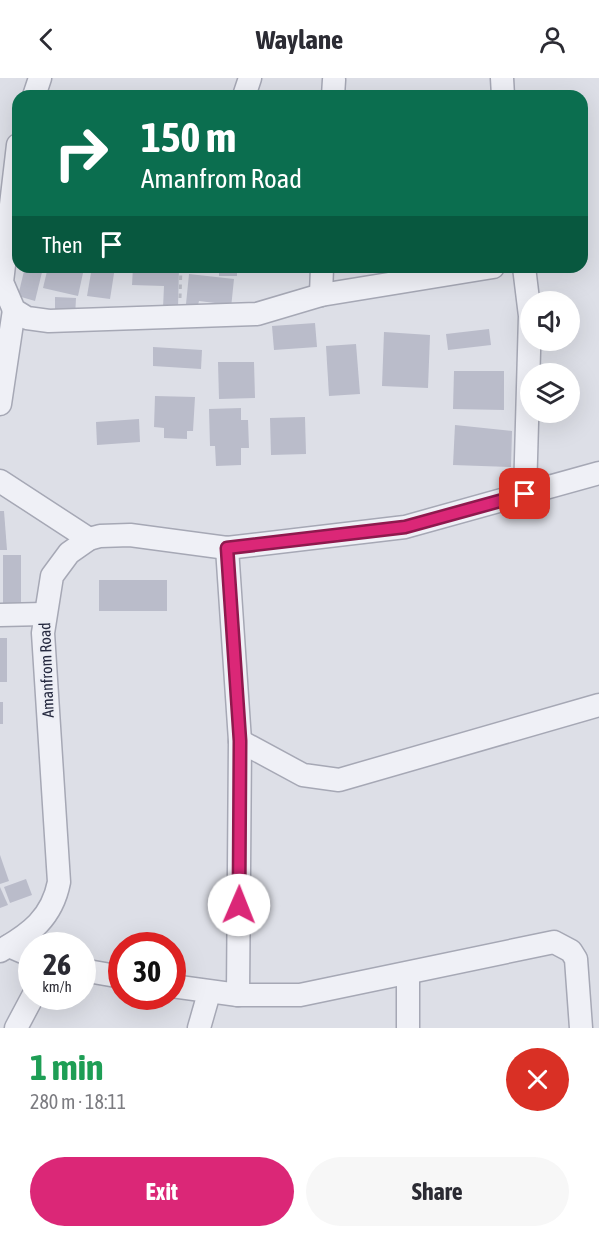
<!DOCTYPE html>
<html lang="en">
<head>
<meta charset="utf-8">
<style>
  :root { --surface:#fff; --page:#f7f7f7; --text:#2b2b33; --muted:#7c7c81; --accent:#db2777 }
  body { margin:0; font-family:"Asap Condensed",sans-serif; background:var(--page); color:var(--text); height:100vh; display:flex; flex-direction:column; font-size:22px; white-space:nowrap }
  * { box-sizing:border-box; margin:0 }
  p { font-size:20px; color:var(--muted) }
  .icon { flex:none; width:33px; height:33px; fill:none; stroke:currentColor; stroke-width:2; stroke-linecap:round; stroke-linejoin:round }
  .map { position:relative; height:950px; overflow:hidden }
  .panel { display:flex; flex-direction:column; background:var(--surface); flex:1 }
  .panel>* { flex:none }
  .top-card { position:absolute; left:12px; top:12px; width:576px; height:183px; border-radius:18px; box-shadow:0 6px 24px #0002; background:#0b6e4f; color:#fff; overflow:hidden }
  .controls { position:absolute; left:520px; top:213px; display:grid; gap:12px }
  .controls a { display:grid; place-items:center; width:60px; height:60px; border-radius:50%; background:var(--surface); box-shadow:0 6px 24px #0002; font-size:30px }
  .speed { position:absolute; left:18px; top:854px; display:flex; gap:12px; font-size:30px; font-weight:700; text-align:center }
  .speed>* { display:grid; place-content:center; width:78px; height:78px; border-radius:50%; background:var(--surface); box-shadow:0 6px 24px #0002; line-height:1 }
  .speed small { font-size:15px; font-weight:400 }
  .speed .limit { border:9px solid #d22; background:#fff; color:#111 }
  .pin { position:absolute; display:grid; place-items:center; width:51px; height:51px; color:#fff; margin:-26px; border-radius:12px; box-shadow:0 3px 9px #0006 }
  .me { position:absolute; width:66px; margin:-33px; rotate:1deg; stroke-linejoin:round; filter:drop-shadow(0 0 4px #0008) }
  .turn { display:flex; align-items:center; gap:21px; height:126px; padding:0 30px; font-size:27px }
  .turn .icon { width:78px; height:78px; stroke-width:2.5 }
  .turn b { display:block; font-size:42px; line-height:51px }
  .then { display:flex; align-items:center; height:57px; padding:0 30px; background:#0003; gap:12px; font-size:22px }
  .round { display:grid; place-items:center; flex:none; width:63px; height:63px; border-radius:32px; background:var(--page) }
  .overview { display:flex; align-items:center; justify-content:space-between; height:102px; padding:0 30px }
  h1 { font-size:36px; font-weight:700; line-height:45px; color:#1e9e55 }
  .primary-button { display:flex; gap:12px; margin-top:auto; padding:12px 30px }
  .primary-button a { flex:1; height:69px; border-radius:36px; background:var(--accent); color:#fff; font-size:24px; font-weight:700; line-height:69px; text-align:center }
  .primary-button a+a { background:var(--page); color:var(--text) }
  header { display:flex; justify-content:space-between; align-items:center; height:78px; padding:0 30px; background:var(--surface); font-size:27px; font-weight:700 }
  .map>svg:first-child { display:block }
</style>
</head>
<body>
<header><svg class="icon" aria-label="back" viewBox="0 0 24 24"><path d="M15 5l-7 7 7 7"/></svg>Waylane<svg class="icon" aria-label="person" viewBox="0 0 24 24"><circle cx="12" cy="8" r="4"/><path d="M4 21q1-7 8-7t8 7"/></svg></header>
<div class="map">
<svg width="599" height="950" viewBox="0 0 599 950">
  <rect width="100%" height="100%" fill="#dddfe7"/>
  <g fill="#babcca">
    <polygon points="25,189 43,190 35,223 18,218"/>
    <polygon points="48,189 83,195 78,218 43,210"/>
    <polygon points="92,189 115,189 110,221 87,218"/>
    <polygon points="133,189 179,189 178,230 163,230 164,208 132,207"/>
    <polygon points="190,189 237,189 237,198 219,198 219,193 190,193"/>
    <polygon points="336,189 351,189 351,190 336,192"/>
    <polygon points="189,196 234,201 231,230 223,229 223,226 199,223 198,227 186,226"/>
    <polygon points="55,219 76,220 75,239 55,238"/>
    <polygon points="315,245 317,269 274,272 272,248"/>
    <polygon points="489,251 491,267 448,272 446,256"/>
    <polygon points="384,254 430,257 428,310 382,308"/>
    <polygon points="356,266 360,316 329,318 326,268"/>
    <polygon points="153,269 202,272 201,291 153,288"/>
    <polygon points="218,284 254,284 255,320 219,321"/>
    <polygon points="454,293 504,293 504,332 453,331"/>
    <polygon points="155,318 195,319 193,353 187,353 187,361 164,360 164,350 154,349"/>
    <polygon points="241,330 241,342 248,342 249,370 241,370 241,387 216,388 215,368 210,368 209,331"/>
    <polygon points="305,339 306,376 271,377 270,340"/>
    <polygon points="139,341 140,364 97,367 96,344"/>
    <polygon points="455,347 512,353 511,389 453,387"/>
    <polygon points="0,433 4,433 7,472 0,472"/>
    <rect x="3" y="477" width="18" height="52"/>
    <rect x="99" y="502" width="68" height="31"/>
    <rect x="0" y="560" width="7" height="44"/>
    <rect x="0" y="624" width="3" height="22"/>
    <polygon points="0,777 9,803 0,806"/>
    <polygon points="26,801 32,817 10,825 4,809"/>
    <polygon points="0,809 8,827 0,830"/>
  </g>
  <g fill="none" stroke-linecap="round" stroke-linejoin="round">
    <defs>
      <g id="minor">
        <polyline points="502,0 503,18"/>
        <polyline points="34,18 40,0"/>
        <polyline points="244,18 250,0"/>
        <polyline points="333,18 334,2"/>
        <polyline points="18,67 2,204 14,232 27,240 49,243 257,236 321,217 493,189"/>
        <polyline points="524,189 530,238 525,416"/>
        <polyline points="321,217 322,189"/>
        <polyline points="0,326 14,232"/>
        <polyline points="0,403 89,461"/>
        <polyline points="227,470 240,663 238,917"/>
        <polyline points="0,537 44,536"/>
        <polyline points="240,663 303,697 339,702 599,627"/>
        <polyline points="9,868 32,878"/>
        <path d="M0,873C30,856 52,840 59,804L43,555L52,498L69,475L89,461L100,458L130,457L227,470L405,449L599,395"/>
        <polyline points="82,892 122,899"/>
        <polyline points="408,897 408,950"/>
        <polyline points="172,908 238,917 300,917 554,864 571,873 576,881 581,950"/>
        <polyline points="16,950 33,918"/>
        <polyline points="199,950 209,915"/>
      </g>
    </defs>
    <use href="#minor" stroke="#a6a8b5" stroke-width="25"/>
    <polyline stroke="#babcc6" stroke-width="3" stroke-dasharray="4.5 4.5" stroke-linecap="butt" points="180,220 181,189"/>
    <use href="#minor" stroke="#eff0f6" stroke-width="22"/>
  </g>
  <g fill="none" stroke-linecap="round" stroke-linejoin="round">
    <defs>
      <polyline id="route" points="239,827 240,663 227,470 405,449 525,416"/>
    </defs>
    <use href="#route" stroke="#8e194d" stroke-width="15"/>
    <use href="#route" stroke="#db2777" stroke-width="10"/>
  </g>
  <g text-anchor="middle" stroke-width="4.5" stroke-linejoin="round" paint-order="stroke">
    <g font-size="16" fill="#25293f" stroke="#eceef5">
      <text transform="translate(46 592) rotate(-92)" y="6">Amanfrom Road</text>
    </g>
  </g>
</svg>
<div class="controls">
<a><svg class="icon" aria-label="sound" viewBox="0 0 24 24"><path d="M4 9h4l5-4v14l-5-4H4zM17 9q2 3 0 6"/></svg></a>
<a><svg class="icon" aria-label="layers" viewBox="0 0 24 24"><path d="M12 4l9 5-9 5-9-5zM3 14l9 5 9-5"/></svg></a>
</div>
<div class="speed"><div>26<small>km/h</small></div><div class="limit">30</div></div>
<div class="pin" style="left:525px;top:416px;background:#d93025"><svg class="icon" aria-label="arrive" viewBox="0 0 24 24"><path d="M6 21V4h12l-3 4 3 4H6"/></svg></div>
<svg class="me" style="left:239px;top:827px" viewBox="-20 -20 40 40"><circle r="19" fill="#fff"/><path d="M0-13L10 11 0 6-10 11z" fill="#db2777"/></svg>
<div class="top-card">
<div class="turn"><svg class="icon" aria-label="right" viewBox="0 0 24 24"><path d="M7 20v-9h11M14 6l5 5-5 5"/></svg><div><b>150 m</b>Amanfrom Road</div></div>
<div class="then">Then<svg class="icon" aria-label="arrive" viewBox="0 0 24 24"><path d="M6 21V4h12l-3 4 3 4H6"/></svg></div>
</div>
</div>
<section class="panel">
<div class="overview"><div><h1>1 min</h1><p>280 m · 18:11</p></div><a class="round" style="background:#d93025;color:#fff"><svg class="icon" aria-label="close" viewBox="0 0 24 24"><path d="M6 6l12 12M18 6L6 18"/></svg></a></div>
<div class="primary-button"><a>Exit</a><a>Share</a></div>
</section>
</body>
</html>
